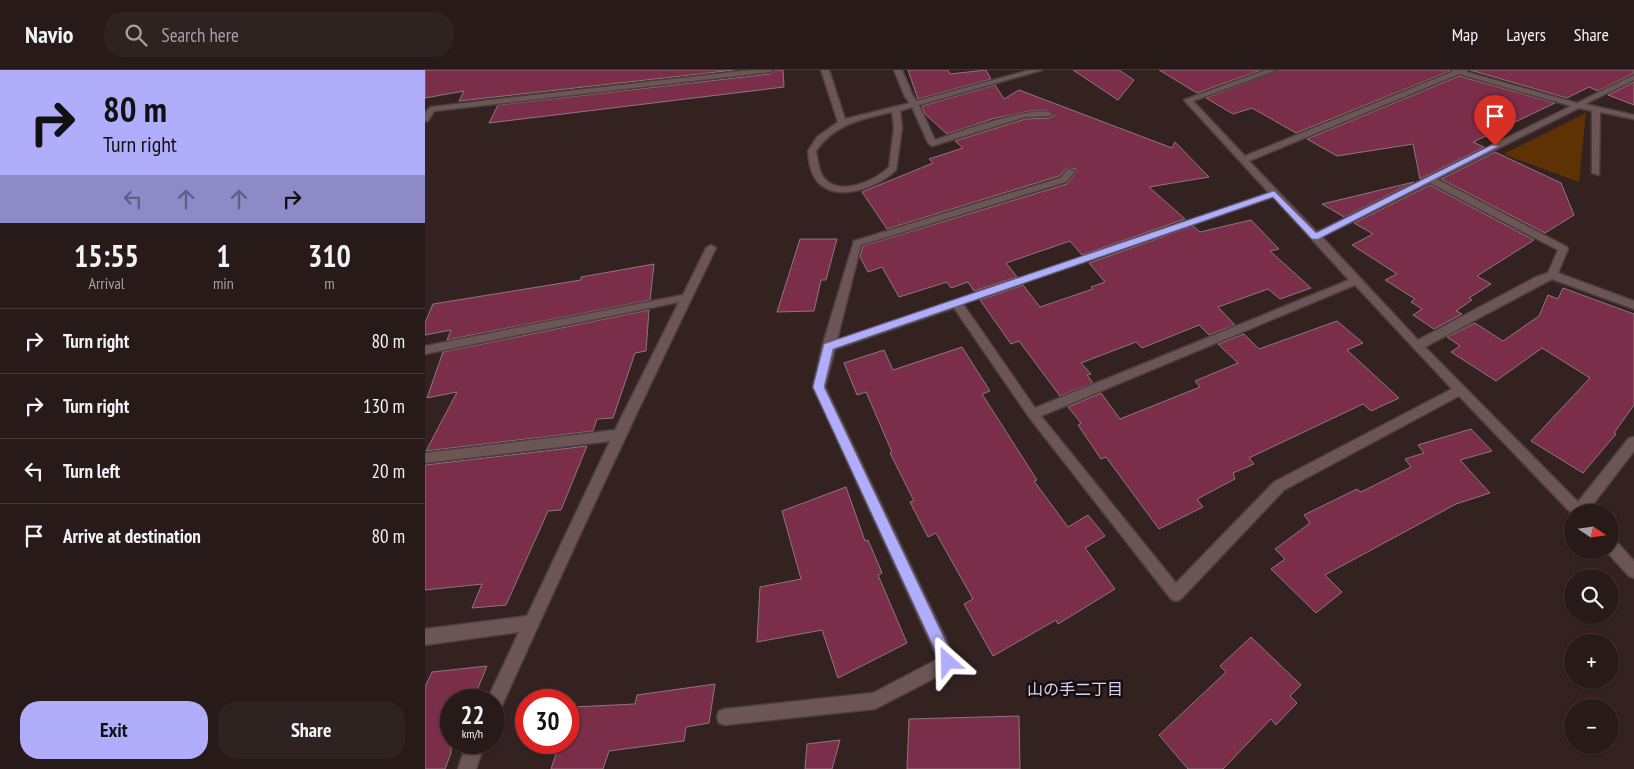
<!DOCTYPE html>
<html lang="en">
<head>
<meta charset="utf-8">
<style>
  :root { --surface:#271a19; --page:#2f2322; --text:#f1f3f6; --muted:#a4a1a2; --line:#433838; --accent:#b0aefa }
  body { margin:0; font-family:"PT Sans Narrow","Noto Sans JP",sans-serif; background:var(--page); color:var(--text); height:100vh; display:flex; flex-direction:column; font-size:19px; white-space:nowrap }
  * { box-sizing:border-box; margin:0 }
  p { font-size:16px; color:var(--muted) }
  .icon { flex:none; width:28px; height:28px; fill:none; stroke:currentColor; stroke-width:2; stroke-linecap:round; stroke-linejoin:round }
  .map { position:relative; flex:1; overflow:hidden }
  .sheet { display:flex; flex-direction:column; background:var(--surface); width:425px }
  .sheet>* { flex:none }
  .banner { background:#b0aefa; color:#111; overflow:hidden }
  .needle { width:32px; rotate:103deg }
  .buttons { position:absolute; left:1139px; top:434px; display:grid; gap:10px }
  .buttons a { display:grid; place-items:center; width:55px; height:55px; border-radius:50%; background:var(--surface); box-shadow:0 1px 4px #0004,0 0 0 1px var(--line); font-size:25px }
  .speed { position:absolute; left:15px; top:619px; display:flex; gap:10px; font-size:25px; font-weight:700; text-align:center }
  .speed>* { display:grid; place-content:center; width:65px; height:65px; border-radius:50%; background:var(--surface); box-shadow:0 1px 4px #0004,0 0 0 1px var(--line); line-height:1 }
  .speed small { font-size:12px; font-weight:400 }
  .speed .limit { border:8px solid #d22; background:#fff; color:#111 }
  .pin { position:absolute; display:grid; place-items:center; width:42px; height:42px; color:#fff; margin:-51px -21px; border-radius:50% 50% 50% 0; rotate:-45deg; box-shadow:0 0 5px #0007 }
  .pin .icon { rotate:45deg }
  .me { position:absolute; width:55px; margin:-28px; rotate:335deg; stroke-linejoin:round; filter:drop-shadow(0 0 4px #0008) }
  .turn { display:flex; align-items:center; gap:18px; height:105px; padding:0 20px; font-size:22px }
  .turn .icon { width:65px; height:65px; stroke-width:2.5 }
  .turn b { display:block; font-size:35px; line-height:42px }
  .lanes { display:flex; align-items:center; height:48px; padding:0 20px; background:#0003; justify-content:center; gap:25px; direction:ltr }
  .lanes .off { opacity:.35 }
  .eta { display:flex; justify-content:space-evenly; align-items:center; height:85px; text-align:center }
  .eta b { font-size:30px; font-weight:700; line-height:35px }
  .primary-button { display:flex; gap:10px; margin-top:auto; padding:10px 20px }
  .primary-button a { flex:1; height:58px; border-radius:20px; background:var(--accent); color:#111; font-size:20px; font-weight:700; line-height:58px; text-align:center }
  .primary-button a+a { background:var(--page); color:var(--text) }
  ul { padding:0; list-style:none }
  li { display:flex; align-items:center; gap:15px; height:65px; padding:0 20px; border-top:1px solid var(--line) }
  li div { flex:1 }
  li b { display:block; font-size:19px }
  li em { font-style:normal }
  header { display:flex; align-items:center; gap:30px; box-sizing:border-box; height:70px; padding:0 25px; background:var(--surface); border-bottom:1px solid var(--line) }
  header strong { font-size:24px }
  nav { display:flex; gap:28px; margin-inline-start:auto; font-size:18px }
  .search { width:350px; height:45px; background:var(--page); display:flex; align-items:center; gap:12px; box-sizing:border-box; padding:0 18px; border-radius:20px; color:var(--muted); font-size:19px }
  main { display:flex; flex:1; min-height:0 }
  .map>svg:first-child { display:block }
</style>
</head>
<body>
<header>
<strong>Navio</strong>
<div class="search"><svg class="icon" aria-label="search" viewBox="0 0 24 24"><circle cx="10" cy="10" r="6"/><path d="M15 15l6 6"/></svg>Search here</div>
<nav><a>Map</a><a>Layers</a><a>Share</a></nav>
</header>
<main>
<section class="sheet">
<div class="banner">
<div class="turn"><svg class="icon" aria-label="right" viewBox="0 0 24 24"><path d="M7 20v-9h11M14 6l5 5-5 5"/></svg><div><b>80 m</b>Turn right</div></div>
<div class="lanes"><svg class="icon off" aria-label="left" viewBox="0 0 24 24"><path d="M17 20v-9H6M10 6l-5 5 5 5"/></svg><svg class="icon off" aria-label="ahead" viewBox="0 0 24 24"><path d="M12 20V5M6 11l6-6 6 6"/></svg><svg class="icon off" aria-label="ahead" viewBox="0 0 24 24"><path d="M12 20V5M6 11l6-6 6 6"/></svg><svg class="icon" aria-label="right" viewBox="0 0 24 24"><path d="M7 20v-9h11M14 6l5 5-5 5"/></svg></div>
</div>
<div class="eta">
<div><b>15:55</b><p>Arrival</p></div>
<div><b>1</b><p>min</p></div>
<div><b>310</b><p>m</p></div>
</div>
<ul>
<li><svg class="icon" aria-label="right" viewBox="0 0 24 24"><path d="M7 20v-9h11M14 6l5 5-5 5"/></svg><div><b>Turn right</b></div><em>80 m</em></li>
<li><svg class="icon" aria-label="right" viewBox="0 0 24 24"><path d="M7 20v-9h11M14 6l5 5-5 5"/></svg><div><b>Turn right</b></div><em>130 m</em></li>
<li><svg class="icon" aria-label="left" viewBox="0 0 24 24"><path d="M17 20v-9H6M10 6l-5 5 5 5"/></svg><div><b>Turn left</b></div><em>20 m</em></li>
<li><svg class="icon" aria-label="arrive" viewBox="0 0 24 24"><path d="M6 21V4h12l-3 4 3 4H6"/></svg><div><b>Arrive at destination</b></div><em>80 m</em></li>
</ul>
<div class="primary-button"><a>Exit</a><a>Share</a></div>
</section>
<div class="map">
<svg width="1209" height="699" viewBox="0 0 1209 699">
  <rect width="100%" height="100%" fill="#342221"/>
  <polygon fill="#5e3204" points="1161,43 1154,112 1078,84"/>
  <g fill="#7b2e49" stroke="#8d777c">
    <polygon points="0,0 310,0 34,31 39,21 0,28"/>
    <polygon points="351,0 358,0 359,17 64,53 73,35 345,4"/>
    <polygon points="483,0 523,0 525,4 561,0 566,9 493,29"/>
    <polygon points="648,0 694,0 709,10 693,30"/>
    <polygon points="734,0 836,0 772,23"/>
    <polygon points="854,0 1025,0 1025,1 871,63 827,38 808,44 781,28"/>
    <polygon points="1045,0 1209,0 1209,3 1173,21 1164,17 1142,28"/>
    <polygon points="1034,6 1130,33 1048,72 1059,77 995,109 988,74 912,86 882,69"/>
    <polygon points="1209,12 1209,35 1183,25"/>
    <polygon points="570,15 579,29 594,20 747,78 750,72 784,107 724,117 760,149 657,185 645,171 581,193 592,207 549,221 543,212 526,218 522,212 474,227 457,197 443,202 435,187 438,176 642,114 651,102 651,99 642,98 634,106 462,159 437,122 508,93 504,89 538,78 530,71 600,49 624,48 630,45 620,40 606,41 570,48 522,64 500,44 497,36"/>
    <polygon points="1070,82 1136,113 1149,145 1120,163 1016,109"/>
    <polygon points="989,112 919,147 897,134"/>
    <polygon points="1005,115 1109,170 1052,206 1066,214 1044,228 1047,230 1031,241 1037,244 1009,259 988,245 997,239 986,232 990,229 960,210 972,204 927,175 948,164 929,153"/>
    <polygon points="826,150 854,179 845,181 886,218 855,229 843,219 793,237 810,255 784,265 774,255 717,278 711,272 656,293 666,304 662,305 668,313 635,326 594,271 586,274 555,230 598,215 615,237 668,219 666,217 680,212 664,193 768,156 775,162"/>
    <polygon points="375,169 412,169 401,210 396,210 389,241 352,242"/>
    <polygon points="229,194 225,230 22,270 26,260 0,265 0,253 8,234 156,210 156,207"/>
    <polygon points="1138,218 1209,244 1209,335 1189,363 1191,364 1158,403 1106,371 1165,308 1117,278 1071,311 1026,282 1035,276 1022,267 1050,253 1078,271 1114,246 1123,225 1133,229"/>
    <polygon points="224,240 221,281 210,283 188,348 172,349 168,361 1,381 32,322 2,328 18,282"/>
    <polygon points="912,251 938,273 922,280 974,328 946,341 938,334 824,388 829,394 808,403 810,409 772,429 778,437 734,459 681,387 676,389 653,355 656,353 643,337 676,323 695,349 775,317 770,311 813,293 793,274 819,264 834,279"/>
    <polygon points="537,277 565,321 557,324 612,410 609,411 643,457 663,445 680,466 660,478 690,519 633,554 631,550 568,586 539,534 548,529 511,463 503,467 485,432 489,431 465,383 467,382 441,322 432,325 419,293 459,280 468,300"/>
    <polygon points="1046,359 1067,381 1035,390 1065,423 1031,434 900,505 917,522 891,543 846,499 860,489 850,479 885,453 879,445 932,419 936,422 986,397 980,389 999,383 993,375"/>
    <polygon points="162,376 136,440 123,441 81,535 47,538 57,514 0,520 0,395"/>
    <polygon points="421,417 440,471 443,470 457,503 453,505 482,573 413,608 397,560 332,572 335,517 376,509 357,441"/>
    <polygon points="826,567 876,615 865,626 872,633 851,655 846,649 798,699 763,699 734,665 801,602 795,596"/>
    <polygon points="62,596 48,630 26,630 26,683 20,699 0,699 0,617 7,602"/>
    <polygon points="290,614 284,653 261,657 259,671 184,681 178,699 126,699 135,672 144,672 144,650 148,637 210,634 212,625"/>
    <polygon points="594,646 595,699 482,699 484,649"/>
    <polygon points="415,670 407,699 380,699 382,674"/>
  </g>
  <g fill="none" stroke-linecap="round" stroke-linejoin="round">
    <defs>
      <g id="minor">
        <polygon points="326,0 349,0 345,2 9,41 3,51 0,51 0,42 6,37"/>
        <path d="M396,0H404L420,49L485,33L480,27L469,0H477L488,26L492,31L605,0H617L494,35L510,70C530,63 613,33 628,44L624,46L600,47L507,76L503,73L487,37L475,41L477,58L471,100C454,117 411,134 392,111C385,102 384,92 383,81L392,67L413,52ZM467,42L469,58L464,97C450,111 414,127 399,108C393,101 393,90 391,81C409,54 437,49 467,42Z"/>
        <path d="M841,0H852L768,31L820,86L1027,2V0H1043L1041,2L1152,33L1209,5V10L1160,34L1209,45V49L1175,42L1174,105L1167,103V41L1154,38L1012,109L1142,177L1143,179L1133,203L1209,231V239L1127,209L1000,277L1153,432L1204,368L1209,367V381L1162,442H1148V445L1034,326L859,420L756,529L751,531L746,529L604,347L529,238L410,279L400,317L529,586L531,592L529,598L450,639L300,655L294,653L292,647L294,641L300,639L448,623L513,589L388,317L397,277L429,171L635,108L643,99L650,101L641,112L436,175L412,270L844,123L759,30ZM1034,4L1146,36L892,162L824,91ZM1005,113L1133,180L1123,203L1111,207L993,270L897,167ZM848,127L924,210L610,338L538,234ZM930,215L1027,319L849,412L751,513L616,346Z"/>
        <path d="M286,175L291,178C217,330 145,485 75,640L69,642V630H62L94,562L0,575V559L102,546L185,371L0,393V383L190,360L254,232L0,284V276L258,225L281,178Z"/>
        <polygon points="1185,469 1190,470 1209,491 1209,508 1204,506 1180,480 1185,480"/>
        <polygon points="42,672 60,672 51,699 33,699"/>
      </g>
    </defs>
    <use href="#minor" stroke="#4d3e3e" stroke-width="3"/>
    <use href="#minor" fill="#6b5655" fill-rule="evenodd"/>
  </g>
  <polygon fill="#b0aefa" stroke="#7271a2" points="1067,75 1074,76 893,169 887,169 848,127 408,279 399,317 528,587 531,592 528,597 523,599 518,597 388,317 399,274 849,121 891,163"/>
  <g text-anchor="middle" stroke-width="5" stroke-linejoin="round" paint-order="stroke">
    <g font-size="16" fill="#d5d6f3" stroke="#160e0e">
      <text x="650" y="625">山の手二丁目</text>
    </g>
  </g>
</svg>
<div class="buttons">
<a><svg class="needle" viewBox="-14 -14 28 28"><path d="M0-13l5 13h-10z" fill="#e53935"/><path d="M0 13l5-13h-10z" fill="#a4a1a2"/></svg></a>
<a><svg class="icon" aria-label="search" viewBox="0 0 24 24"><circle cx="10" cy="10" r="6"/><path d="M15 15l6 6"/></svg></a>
<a>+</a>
<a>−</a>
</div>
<div class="speed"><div>22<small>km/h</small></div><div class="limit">30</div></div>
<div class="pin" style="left:1070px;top:76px;background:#d93025"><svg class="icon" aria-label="arrive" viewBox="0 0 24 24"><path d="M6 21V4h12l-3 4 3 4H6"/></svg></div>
<svg class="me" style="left:523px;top:592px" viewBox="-20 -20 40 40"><path d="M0-17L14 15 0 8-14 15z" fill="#b0aefa" stroke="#fff" stroke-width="4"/></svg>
</div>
</main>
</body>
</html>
